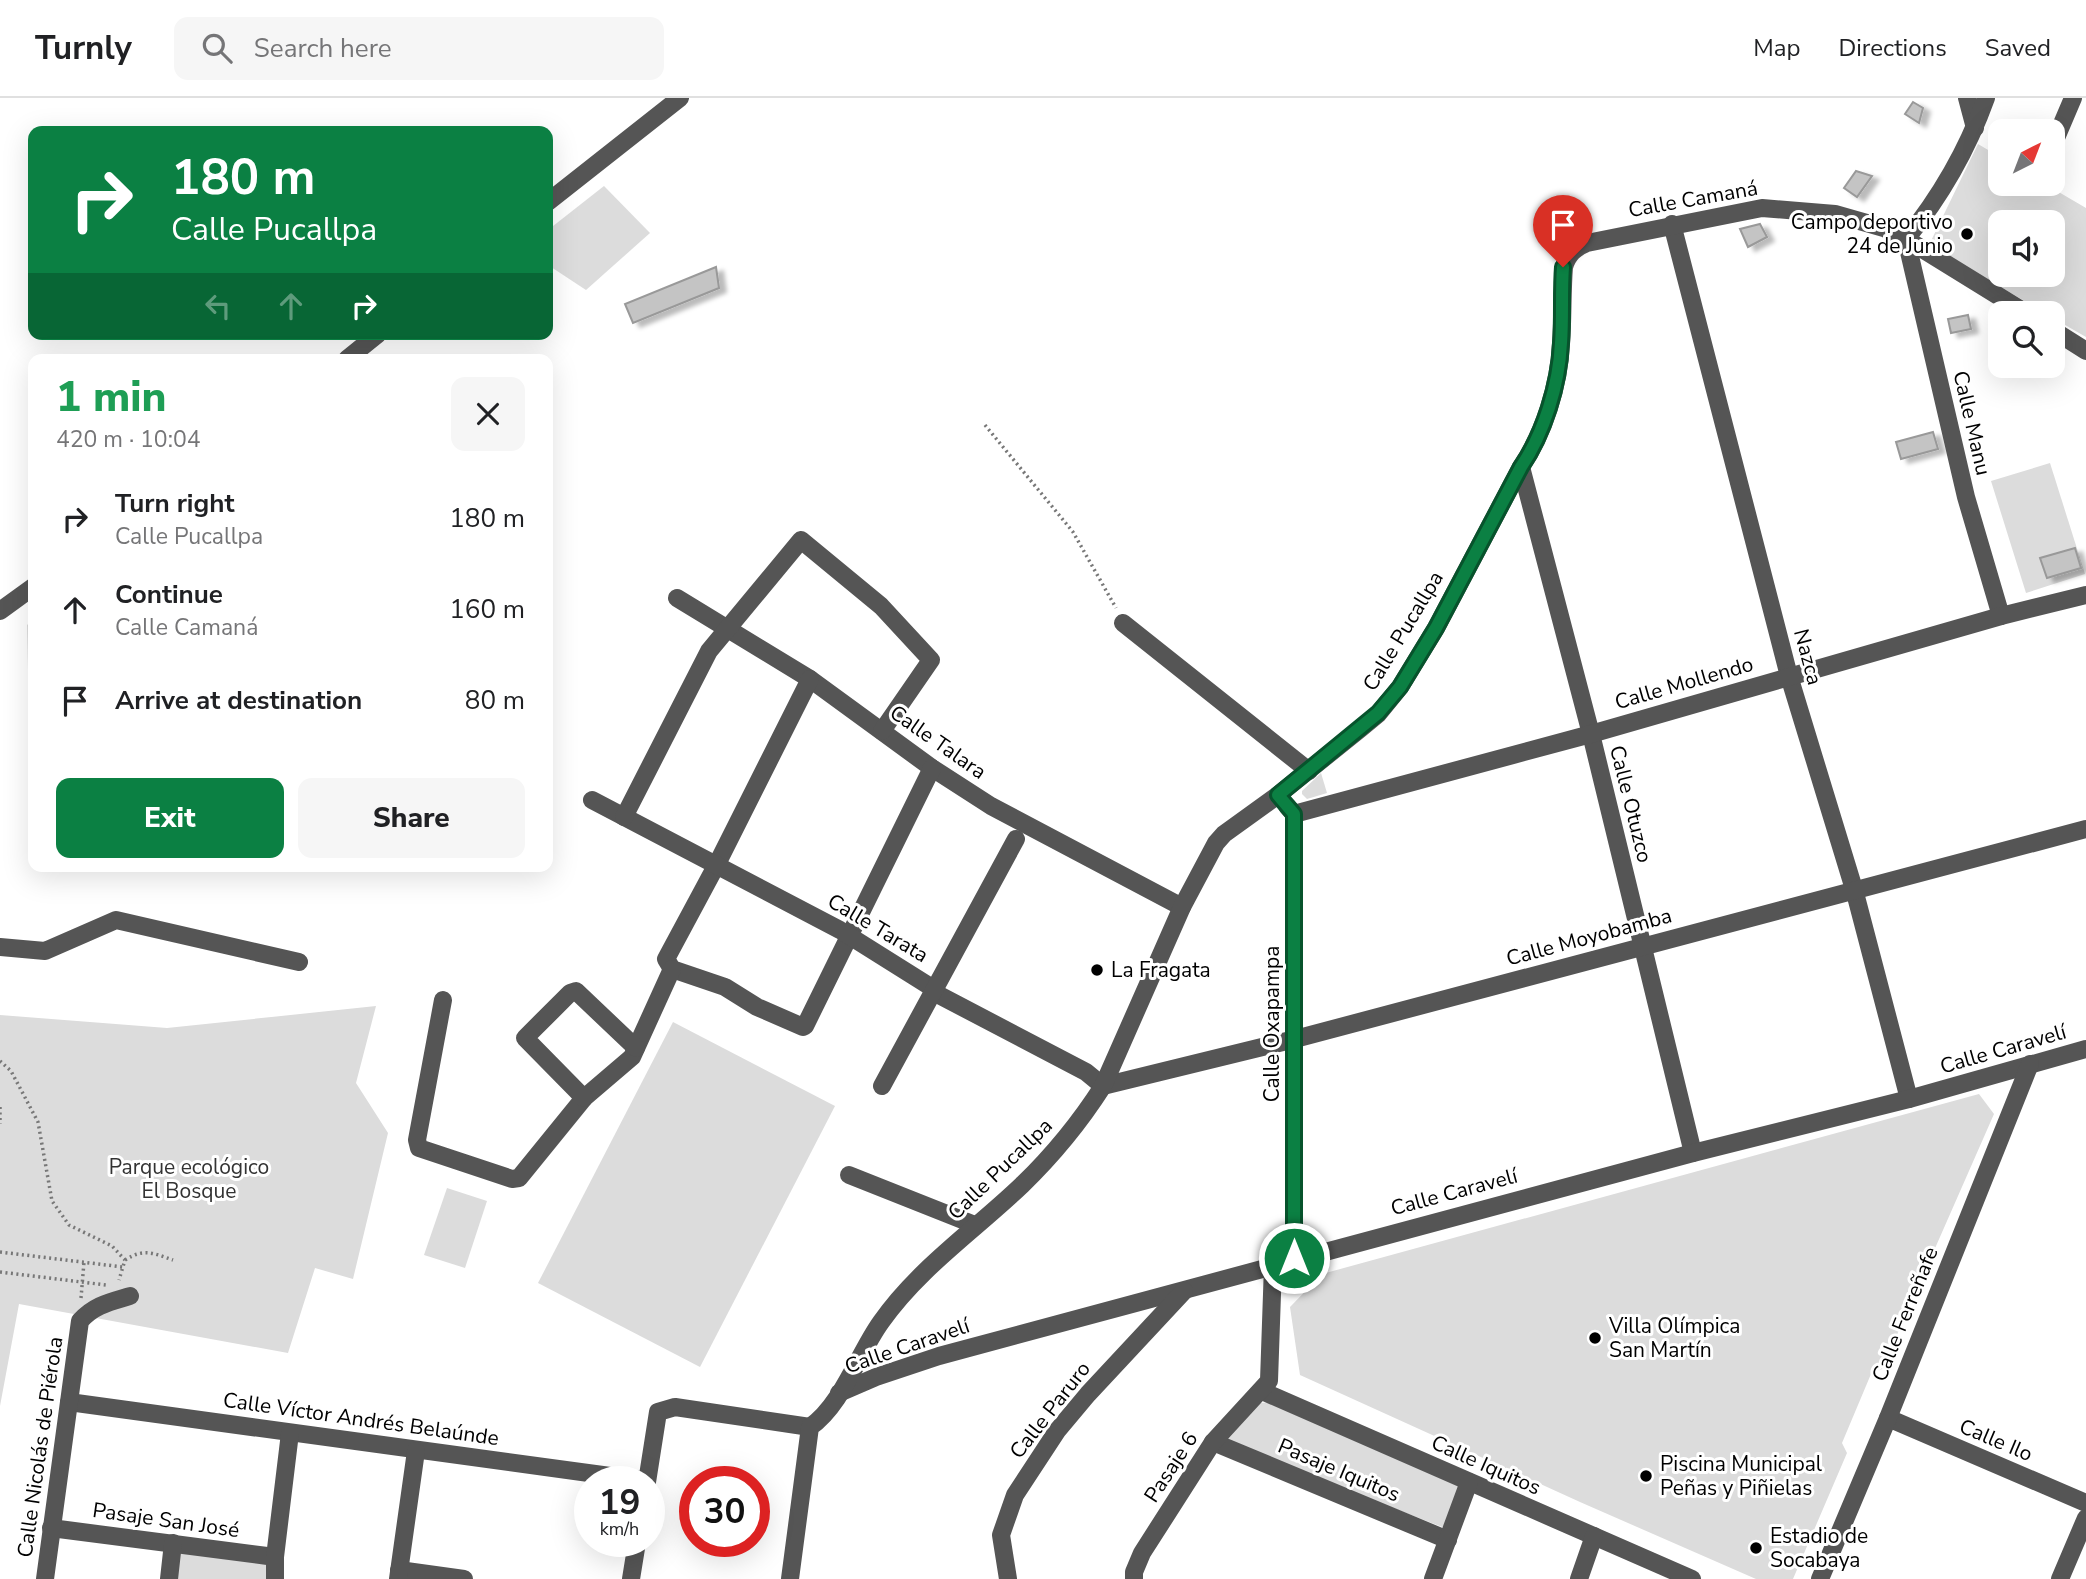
<!DOCTYPE html>
<html lang="en">
<head>
<meta charset="utf-8">
<style>
  :root { --surface:#fff; --page:#f6f6f6; --text:#202124; --muted:#757577; --line:#e0e0e0; --accent:#0b8043 }
  body { margin:0; font-family:"Nunito Sans",sans-serif; background:var(--page); color:var(--text); height:100vh; display:flex; flex-direction:column; font-size:26px; white-space:nowrap }
  * { box-sizing:border-box; margin:0 }
  p { font-size:23px; color:var(--muted) }
  .icon { flex:none; width:38px; height:38px; fill:none; stroke:currentColor; stroke-width:2; stroke-linecap:round; stroke-linejoin:round }
  .map { position:relative; flex:1; overflow:hidden }
  .details { position:absolute; left:28px; top:256px; width:525px; height:518px; display:flex; flex-direction:column; background:var(--surface); border-radius:14px; box-shadow:0 7px 28px #0002 }
  .details>* { flex:none }
  .top-card { position:absolute; left:28px; top:28px; width:525px; height:214px; border-radius:14px; box-shadow:0 7px 28px #0002; background:#0b8043; color:#fff; overflow:hidden }
  .needle { width:46px; rotate:42deg }
  .fabs { position:absolute; left:1988px; top:21px; display:grid; gap:14px }
  .fabs a { display:grid; place-items:center; width:77px; height:77px; border-radius:14px; background:var(--surface); box-shadow:0 7px 28px #0002; font-size:35px }
  .speed { position:absolute; left:574px; top:1368px; display:flex; gap:14px; font-size:35px; font-weight:700; text-align:center }
  .speed>* { display:grid; place-content:center; width:91px; height:91px; border-radius:50%; background:var(--surface); box-shadow:0 7px 28px #0002; line-height:1 }
  .speed small { font-size:18px; font-weight:400 }
  .speed .limit { border:10px solid #d22; background:#fff; color:#111 }
  .pin { position:absolute; display:grid; place-items:center; width:60px; height:60px; color:#fff; margin:-72px -30px; border-radius:50% 50% 50% 0; rotate:-45deg; box-shadow:0 0 7px #0007 }
  .pin .icon { rotate:45deg }
  .me { position:absolute; width:77px; margin:-38px; rotate:0deg; stroke-linejoin:round; filter:drop-shadow(0 0 5px #0008) }
  .turn { display:flex; align-items:center; gap:24px; height:147px; padding:0 28px; font-size:32px }
  .turn .icon { width:91px; height:91px; stroke-width:2.5 }
  .turn b { display:block; font-size:49px; line-height:60px }
  .lanes { display:flex; align-items:center; height:66px; padding:0 28px; background:#0003; justify-content:center; gap:35px; direction:ltr }
  .lanes .off { opacity:.35 }
  .round { display:grid; place-items:center; flex:none; width:74px; height:74px; border-radius:14px; background:var(--page) }
  .headline { display:flex; align-items:center; justify-content:space-between; height:119px; padding:0 28px }
  h1 { font-size:42px; font-weight:800; line-height:52px; color:#1e9e55 }
  .primary-button { display:flex; gap:14px; margin-top:auto; padding:14px 28px }
  .primary-button a { flex:1; height:80px; border-radius:14px; background:var(--accent); color:#fff; font-size:28px; font-weight:800; line-height:80px; text-align:center }
  .primary-button a+a { background:var(--page); color:var(--text) }
  ul { padding:0; list-style:none }
  li { display:flex; align-items:center; gap:21px; height:91px; padding:0 28px }
  li div { flex:1 }
  li b { display:block; font-size:26px }
  li em { font-style:normal }
  header { display:flex; align-items:center; gap:42px; box-sizing:border-box; height:98px; padding:0 35px; background:var(--surface); border-bottom:2px solid var(--line) }
  header strong { font-size:33px }
  nav { display:flex; gap:38px; margin-inline-start:auto; font-size:24px }
  .search { width:490px; height:63px; background:var(--page); display:flex; align-items:center; gap:18px; box-sizing:border-box; padding:0 24px; border-radius:14px; color:var(--muted); font-size:26px }
  .map>svg:first-child { display:block }
</style>
</head>
<body>
<header>
<strong>Turnly</strong>
<div class="search"><svg class="icon" aria-label="search" viewBox="0 0 24 24"><circle cx="10" cy="10" r="6"/><path d="M15 15l6 6"/></svg>Search here</div>
<nav><a>Map</a><a>Directions</a><a>Saved</a></nav>
</header>
<div class="map">
<svg width="2086" height="1481" viewBox="0 0 2086 1481">
  <defs>
    <filter id="shadow"><feDropShadow dx="7" dy="4" stdDeviation="2" flood-color="#0004"/></filter>
  </defs>
  <rect width="100%" height="100%" fill="#fff"/>
  <g fill="#dcdcdc" fill-rule="evenodd">
    <path d="M1978,46L2000,59V86H2045L2086,110V239L2053,220V215H2045L1929,147ZM2000,124H2053V177H2000Z"/>
    <polygon points="604,88 650,135 586,192 548,167 548,132"/>
    <polygon points="2050,365 2085,476 2026,495 1991,383"/>
    <polygon points="33,522 33,660 30,661 27,527"/>
    <polygon points="1321,675 1327,695 1307,701 1302,696 1302,693"/>
    <polygon points="376,908 356,985 388,1035 353,1181 315,1170 288,1255 19,1206 0,1308 0,917 167,930"/>
    <polygon points="673,924 835,1008 700,1269 538,1185"/>
    <polygon points="1979,996 1994,1016 1882,1271 1871,1276 1842,1345 1847,1355 1793,1481 1756,1481 1580,1404 1300,1277 1290,1209 1322,1176"/>
    <polygon points="447,1090 487,1103 465,1170 424,1157"/>
    <polygon points="1272,1304 1453,1382 1460,1390 1447,1428 1442,1429 1222,1343 1259,1305"/>
    <polygon points="179,1453 271,1467 269,1481 176,1481"/>
  </g>
  <g fill="#c4c4c4" stroke="#999" stroke-width="2" filter="url(#shadow)">
    <polygon points="1913,4 1923,10 1919,25 1905,16"/>
    <polygon points="1856,73 1872,78 1857,99 1844,90"/>
    <polygon points="1760,126 1767,139 1748,149 1740,131"/>
    <polygon points="716,169 719,190 633,225 625,206"/>
    <polygon points="1968,217 1971,231 1951,235 1948,221"/>
    <polygon points="1933,334 1938,351 1901,361 1896,344"/>
    <polygon points="2075,450 2081,470 2047,480 2040,460"/>
  </g>
  <g fill="none" stroke-linecap="round" stroke-linejoin="round">
    <g stroke="#777" stroke-width="3.5" stroke-dasharray="2 3.5" stroke-linecap="butt">
      <polyline points="985,327 1073,434 1116,510"/>
      <polyline points="0,963 11,973 38,1024 52,1103 69,1127 112,1148 125,1162 119,1182"/>
      <polyline points="0,1009 0,1026"/>
      <polyline points="0,1154 123,1169"/>
      <path d="M125,1162C144,1150 153,1155 173,1162"/>
      <polyline points="0,1174 106,1187"/>
      <polyline points="81,1200 84,1164"/>
    </g>
    <g stroke="#555" stroke-width="18">
      <polyline points="1967,0 1975,30"/>
      <path d="M1986,0C1967,53 1941,98 1906,141L1966,399L2001,518"/>
      <polyline points="2053,47 2073,0"/>
      <polyline points="548,104 680,0"/>
      <polyline points="1672,126 1789,578 1854,791 1909,1001"/>
      <polyline points="2053,232 2086,253"/>
      <polyline points="347,261 378,236"/>
      <polyline points="1521,369 1591,636 1693,1055"/>
      <polyline points="677,500 810,581 932,670 991,708 1182,809"/>
      <polyline points="0,513 33,489"/>
      <polyline points="1123,525 1309,673"/>
      <polyline points="810,581 717,766 666,861 672,871 725,889 757,909 803,929 805,928 932,670"/>
      <polyline points="592,702 840,832 934,891 939,897 1086,974 1103,988"/>
      <polyline points="1287,708 1294,716 1294,1160"/>
      <polyline points="1294,716 1591,636 2001,518 2086,497"/>
      <polyline points="624,719 709,553 801,442 881,508 931,562 882,633"/>
      <polyline points="0,849 45,853 116,822 299,864"/>
      <polyline points="443,902 417,1042 419,1050 512,1081 519,1080 584,1000 632,959 672,871"/>
      <polyline points="882,988 1016,741"/>
      <polyline points="1103,988 1295,941 2086,731"/>
      <polyline points="584,1000 525,940 570,895 576,893 636,950"/>
      <polyline points="849,1077 975,1127"/>
      <polyline points="1262,1293 1692,1481"/>
      <polyline points="839,1295 876,1279 939,1258 1693,1055 1909,1001 2086,951"/>
      <polyline points="69,1304 647,1383"/>
      <polyline points="1888,1320 2086,1405"/>
      <polyline points="1213,1344 1448,1442"/>
      <polyline points="647,1384 658,1314 675,1309 810,1329"/>
      <polyline points="51,1430 275,1459"/>
      <polyline points="399,1472 464,1481"/>
      <path d="M45,1481L80,1223C94,1207 110,1204 130,1198"/>
      <polyline points="169,1481 173,1445"/>
      <polyline points="275,1481 275,1459 290,1335"/>
      <polyline points="398,1481 416,1353"/>
      <polyline points="631,1481 637,1444"/>
      <path d="M790,1481L810,1329C842,1307 858,1256 881,1224C919,1170 975,1132 1022,1087C1053,1057 1080,1024 1103,988L1182,809L1216,745L1224,736L1278,697L1360,631L1378,616L1400,589L1436,530L1521,369C1544,335 1559,287 1561,246C1563,220 1562,194 1564,169C1568,156 1575,150 1587,145L1762,110L1835,116L1884,130L1906,141L2026,215"/>
      <polyline points="1008,1481 1001,1437 1015,1397 1057,1333 1088,1296 1184,1193"/>
      <polyline points="1134,1481 1134,1474 1142,1455 1213,1344 1269,1283 1273,1167"/>
      <polyline points="1433,1481 1469,1384"/>
      <polyline points="1579,1481 1594,1438"/>
      <polyline points="1820,1481 1888,1320 2030,966"/>
      <polyline points="2060,1481 2086,1420"/>
    </g>
  </g>
  <g fill="none" stroke-linecap="round" stroke-linejoin="round">
    <defs>
      <path id="route" d="M1294,1160V716L1278,697L1378,615L1400,589L1436,530L1521,369C1544,335 1559,287 1561,245C1563,220 1561,194 1563,169"/>
    </defs>
    <use href="#route" stroke="#07532c" stroke-width="18"/>
    <use href="#route" stroke="#0b8043" stroke-width="12"/>
  </g>
  <g fill="#000" stroke="#fff" stroke-width="2.5">
    <circle cx="1967" cy="136" r="7"/>
    <circle cx="1097" cy="872" r="7"/>
    <circle cx="1595" cy="1240" r="7"/>
    <circle cx="1646" cy="1378" r="7"/>
    <circle cx="1756" cy="1450" r="7"/>
  </g>
  <g text-anchor="middle" stroke-width="6" stroke-linejoin="round" paint-order="stroke">
    <g font-size="21" fill="#000" stroke="#fff">
      <text transform="translate(1693 101) rotate(-10)" y="7">Calle Camaná</text>
      <text transform="translate(1972 325) rotate(77)" y="7">Calle Manu</text>
      <text transform="translate(1403 533) rotate(-59)" y="7">Calle Pucallpa</text>
      <text transform="translate(1808 559) rotate(75)" y="7">Nazca</text>
      <text transform="translate(1684 585) rotate(-16)" y="7">Calle Mollendo</text>
      <text transform="translate(938 644) rotate(35)" y="7">Calle Talara</text>
      <text transform="translate(1631 706) rotate(76)" y="7">Calle Otuzco</text>
      <text transform="translate(878 830) rotate(31)" y="7">Calle Tarata</text>
      <text transform="translate(1589 839) rotate(-15)" y="7">Calle Moyobamba</text>
      <text transform="translate(1272 926) rotate(-90)" y="7">Calle Oxapampa</text>
      <text transform="translate(2003 951) rotate(-16)" y="7">Calle Caravelí</text>
      <text transform="translate(1000 1071) rotate(-44)" y="7">Calle Pucallpa</text>
      <text transform="translate(1454 1094) rotate(-15)" y="7">Calle Caravelí</text>
      <text transform="translate(1905 1216) rotate(-68)" y="7">Calle Ferreñafe</text>
      <text transform="translate(907 1248) rotate(-19)" y="7">Calle Caravelí</text>
      <text transform="translate(1050 1312) rotate(-52)" y="7">Calle Paruro</text>
      <text transform="translate(361 1321) rotate(8)" y="7">Calle Víctor Andrés Belaúnde</text>
      <text transform="translate(1996 1342) rotate(23)" y="7">Calle Ilo</text>
      <text transform="translate(40 1349) rotate(-82)" y="7">Calle Nicolás de Piérola</text>
      <text transform="translate(1486 1367) rotate(24)" y="7">Calle Iquitos</text>
      <text transform="translate(1171 1369) rotate(-57)" y="7">Pasaje 6</text>
      <text transform="translate(1339 1372) rotate(23)" y="7">Pasaje Iquitos</text>
      <text transform="translate(166 1422) rotate(8)" y="7">Pasaje San José</text>
    </g>
    <g font-size="21" fill="#000" stroke="#fff" text-anchor="start">
      <text x="1953" y="131" text-anchor="end">Campo deportivo<tspan x="1953" dy="24">24 de Junio</tspan></text>
      <text x="1111" y="879">La Fragata</text>
      <text x="1609" y="1235">Villa Olímpica<tspan x="1609" dy="24">San Martín</tspan></text>
      <text x="1660" y="1373">Piscina Municipal<tspan x="1660" dy="24">Peñas y Piñielas</tspan></text>
      <text x="1770" y="1445">Estadio de<tspan x="1770" dy="24">Socabaya</tspan></text>
    </g>
    <g font-size="21" fill="#333" stroke="#fff">
      <text x="189" y="1076">Parque ecológico<tspan x="189" dy="24">El Bosque</tspan></text>
    </g>
  </g>
</svg>
<div class="fabs">
<a><svg class="needle" viewBox="-14 -14 28 28"><path d="M0-13l5 13h-10z" fill="#e53935"/><path d="M0 13l5-13h-10z" fill="#757577"/></svg></a>
<a><svg class="icon" aria-label="sound" viewBox="0 0 24 24"><path d="M4 9h4l5-4v14l-5-4H4zM17 9q2 3 0 6"/></svg></a>
<a><svg class="icon" aria-label="search" viewBox="0 0 24 24"><circle cx="10" cy="10" r="6"/><path d="M15 15l6 6"/></svg></a>
</div>
<div class="speed"><div>19<small>km/h</small></div><div class="limit">30</div></div>
<div class="pin" style="left:1563px;top:169px;background:#d93025"><svg class="icon" aria-label="arrive" viewBox="0 0 24 24"><path d="M6 21V4h12l-3 4 3 4H6"/></svg></div>
<svg class="me" style="left:1294px;top:1160px" viewBox="-20 -20 40 40"><circle r="17" fill="#0b8043" stroke="#fff" stroke-width="3"/><path d="M0-11L8 9 0 5-8 9z" fill="#fff"/></svg>
<div class="top-card">
<div class="turn"><svg class="icon" aria-label="right" viewBox="0 0 24 24"><path d="M7 20v-9h11M14 6l5 5-5 5"/></svg><div><b>180 m</b>Calle Pucallpa</div></div>
<div class="lanes"><svg class="icon off" aria-label="left" viewBox="0 0 24 24"><path d="M17 20v-9H6M10 6l-5 5 5 5"/></svg><svg class="icon off" aria-label="ahead" viewBox="0 0 24 24"><path d="M12 20V5M6 11l6-6 6 6"/></svg><svg class="icon" aria-label="right" viewBox="0 0 24 24"><path d="M7 20v-9h11M14 6l5 5-5 5"/></svg></div>
</div>
<section class="details">
<div class="headline"><div><h1>1 min</h1><p>420 m · 10:04</p></div><a class="round"><svg class="icon" aria-label="close" viewBox="0 0 24 24"><path d="M6 6l12 12M18 6L6 18"/></svg></a></div>
<ul>
<li><svg class="icon" aria-label="right" viewBox="0 0 24 24"><path d="M7 20v-9h11M14 6l5 5-5 5"/></svg><div><b>Turn right</b><p>Calle Pucallpa</p></div><em>180 m</em></li>
<li><svg class="icon" aria-label="ahead" viewBox="0 0 24 24"><path d="M12 20V5M6 11l6-6 6 6"/></svg><div><b>Continue</b><p>Calle Camaná</p></div><em>160 m</em></li>
<li><svg class="icon" aria-label="arrive" viewBox="0 0 24 24"><path d="M6 21V4h12l-3 4 3 4H6"/></svg><div><b>Arrive at destination</b></div><em>80 m</em></li>
</ul>
<div class="primary-button"><a>Exit</a><a>Share</a></div>
</section>
</div>
</body>
</html>
